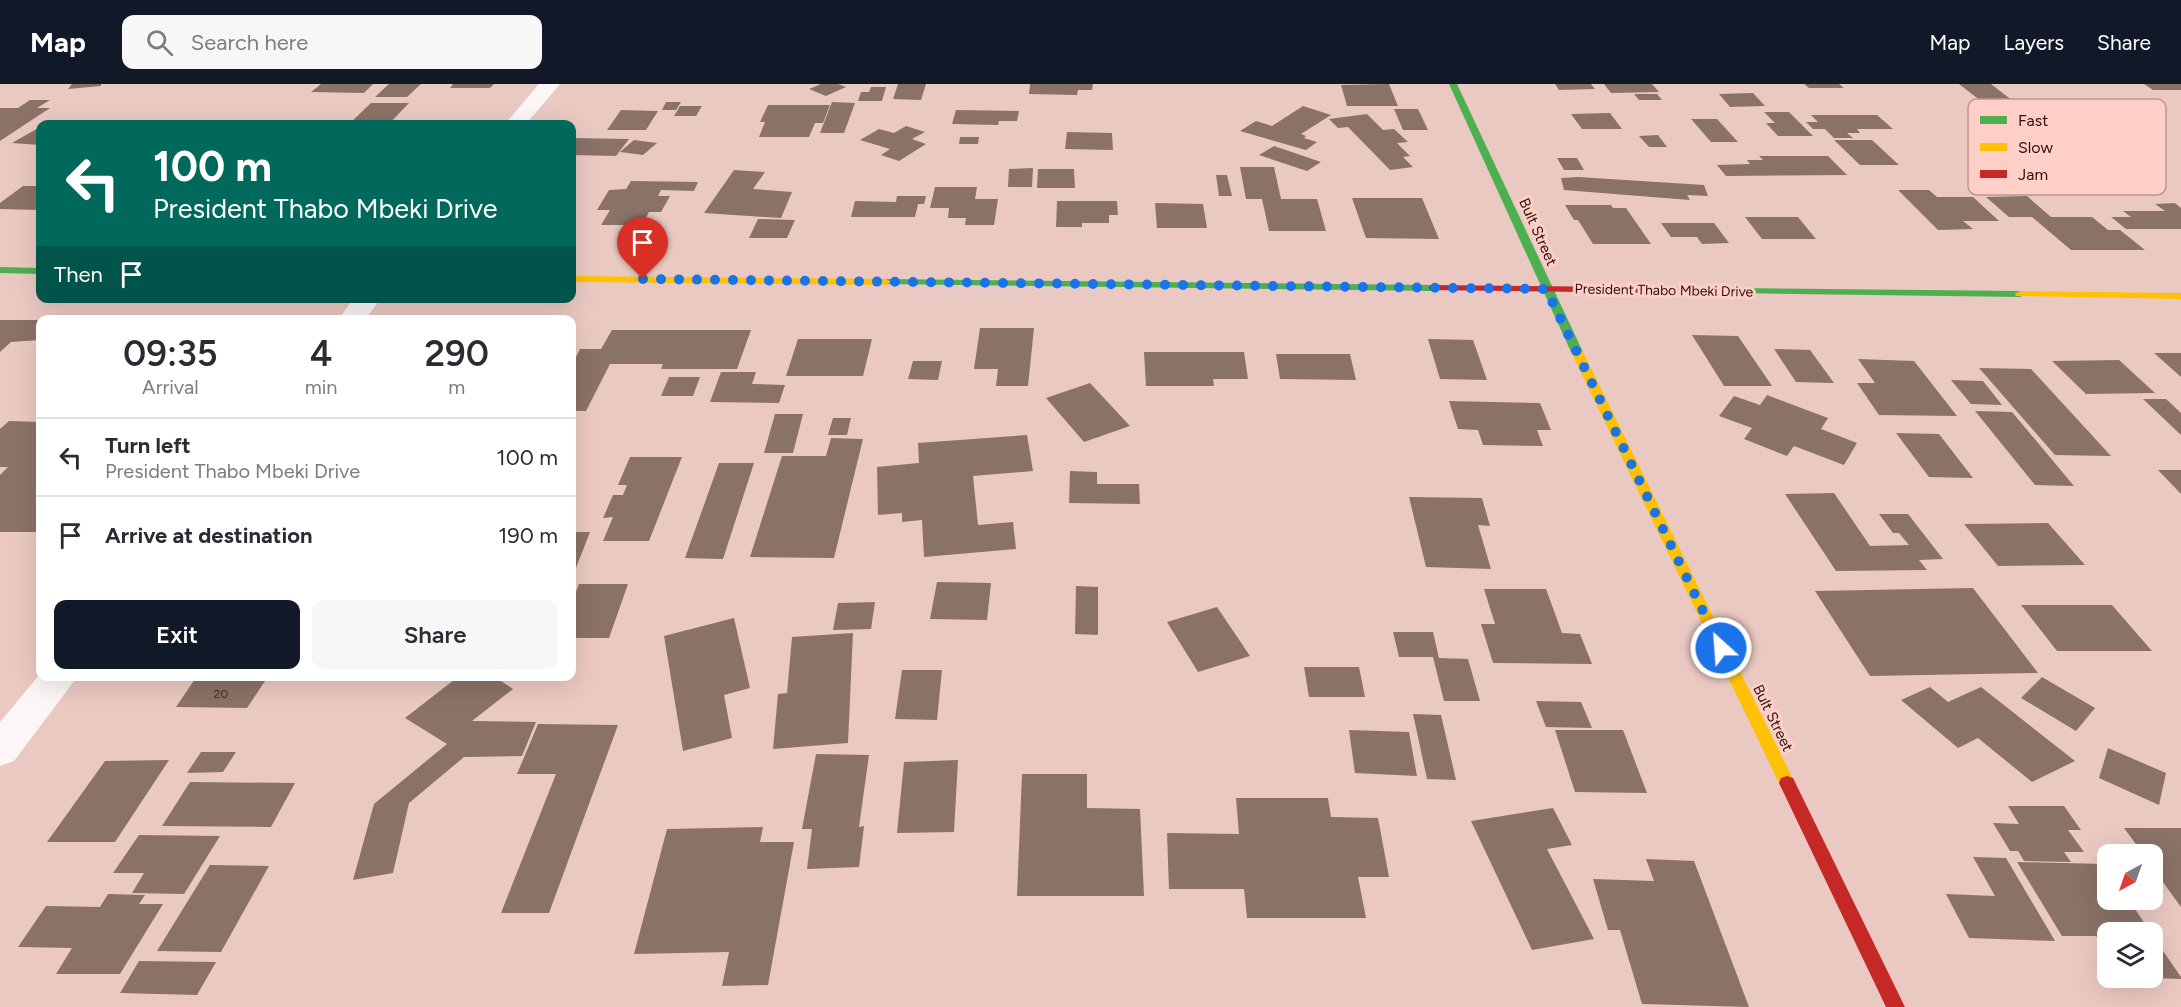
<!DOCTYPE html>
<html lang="en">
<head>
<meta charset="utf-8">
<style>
  :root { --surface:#fff; --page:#f7f7f7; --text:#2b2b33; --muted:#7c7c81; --line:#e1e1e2; --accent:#111827 }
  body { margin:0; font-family:Figtree,sans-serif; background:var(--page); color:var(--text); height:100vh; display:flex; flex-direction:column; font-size:22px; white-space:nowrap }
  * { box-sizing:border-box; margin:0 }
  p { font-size:20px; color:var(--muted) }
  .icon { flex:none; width:33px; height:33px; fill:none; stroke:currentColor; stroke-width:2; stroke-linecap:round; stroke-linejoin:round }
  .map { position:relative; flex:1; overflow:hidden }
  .sheet { position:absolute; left:36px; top:231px; width:540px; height:366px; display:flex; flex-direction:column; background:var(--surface); border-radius:12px; box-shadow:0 6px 24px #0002 }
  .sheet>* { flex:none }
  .hud { position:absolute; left:36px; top:36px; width:540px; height:183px; border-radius:12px; box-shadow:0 6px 24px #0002; background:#00695c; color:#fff; overflow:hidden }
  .needle { width:39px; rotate:220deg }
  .buttons { position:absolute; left:2097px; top:760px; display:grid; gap:12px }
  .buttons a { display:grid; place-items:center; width:66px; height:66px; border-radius:12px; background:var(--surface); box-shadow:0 6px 24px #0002; font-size:30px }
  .pin { position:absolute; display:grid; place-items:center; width:51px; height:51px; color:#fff; margin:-62px -26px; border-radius:50% 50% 50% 0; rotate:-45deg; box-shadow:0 0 6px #0007 }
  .pin .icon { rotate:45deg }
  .me { position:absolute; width:66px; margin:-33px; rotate:334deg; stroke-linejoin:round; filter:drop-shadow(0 0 4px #0008) }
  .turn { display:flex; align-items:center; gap:21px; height:126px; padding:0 18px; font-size:27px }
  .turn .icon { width:78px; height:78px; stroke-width:2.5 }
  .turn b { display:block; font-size:42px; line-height:51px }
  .then { display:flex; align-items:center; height:57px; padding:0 18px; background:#0003; gap:12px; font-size:22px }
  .eta { display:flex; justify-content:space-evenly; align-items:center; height:102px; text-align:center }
  .eta b { font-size:36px; font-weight:600; line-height:42px }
  .cta { display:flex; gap:12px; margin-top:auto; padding:12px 18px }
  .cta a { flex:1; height:69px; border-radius:12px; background:var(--accent); color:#fff; font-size:24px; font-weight:600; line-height:69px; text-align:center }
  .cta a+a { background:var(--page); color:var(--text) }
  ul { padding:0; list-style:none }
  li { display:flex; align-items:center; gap:18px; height:78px; padding:0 18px; border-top:2px solid var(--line) }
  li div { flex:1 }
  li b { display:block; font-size:22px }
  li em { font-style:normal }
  header { display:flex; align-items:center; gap:36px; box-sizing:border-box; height:84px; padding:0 30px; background:var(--accent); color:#fff }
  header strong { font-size:28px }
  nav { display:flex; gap:33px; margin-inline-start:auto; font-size:21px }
  .search { width:420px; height:54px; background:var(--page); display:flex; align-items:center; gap:15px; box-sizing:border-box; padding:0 21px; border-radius:12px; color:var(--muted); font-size:22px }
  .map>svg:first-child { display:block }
</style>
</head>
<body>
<header>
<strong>Map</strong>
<div class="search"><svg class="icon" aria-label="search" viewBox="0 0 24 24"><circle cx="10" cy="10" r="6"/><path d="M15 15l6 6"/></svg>Search here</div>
<nav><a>Map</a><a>Layers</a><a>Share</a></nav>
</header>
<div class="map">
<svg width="2181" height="923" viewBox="0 0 2181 923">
  <rect width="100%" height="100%" fill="#eac9c2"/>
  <g fill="#8b7268">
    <polygon points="72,0 101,0 101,2 68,5"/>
    <polygon points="321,0 373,0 364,9 311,8"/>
    <polygon points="389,0 421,0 407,13 375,13"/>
    <polygon points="453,0 494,0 490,4 450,4"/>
    <polygon points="821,0 838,0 846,3 826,12 809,5"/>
    <polygon points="898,0 926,0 921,16 893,15"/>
    <polygon points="1030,0 1093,0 1092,6 1078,6 1077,11 1029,10"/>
    <polygon points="1389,0 1398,22 1347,22 1341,1"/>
    <polygon points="1555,0 1591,0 1595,5 1559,6"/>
    <polygon points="1604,0 1652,0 1659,8 1611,9"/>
    <polygon points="1804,0 1839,0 1844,4 1809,4"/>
    <polygon points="1959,0 1991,0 2013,17 1981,17"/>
    <polygon points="2144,0 2181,0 2181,6 2153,6"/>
    <polygon points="871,3 886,3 882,17 858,17 861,8 869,8"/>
    <polygon points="1753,9 1765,22 1730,23 1719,10"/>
    <polygon points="1634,10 1657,10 1662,16 1639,16"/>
    <polygon points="30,16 50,16 37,24 50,24 0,57 0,24 18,24"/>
    <polygon points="666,18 681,18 676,26 662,26"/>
    <polygon points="832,18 855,19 844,49 820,49"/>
    <polygon points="371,19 409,19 389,40 349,40"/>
    <polygon points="768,21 830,21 823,39 815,39 809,53 759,53 765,38 760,38"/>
    <polygon points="680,22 702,22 696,32 674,32"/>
    <polygon points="1303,22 1331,31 1301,50 1306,52 1304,54 1317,58 1306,66 1240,47 1256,37 1272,42"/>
    <polygon points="1394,25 1418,25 1428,46 1403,46"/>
    <polygon points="621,26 658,27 646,46 607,46"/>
    <polygon points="956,26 1019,27 1017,37 999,37 998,41 952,40"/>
    <polygon points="1764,28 1789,28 1813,52 1778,52 1766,39 1775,39"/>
    <polygon points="1610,29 1622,45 1582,45 1571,30"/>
    <polygon points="1367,30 1383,46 1394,45 1408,58 1397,59 1410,72 1403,73 1413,83 1390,86 1348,43 1338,44 1329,35"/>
    <polygon points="1811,31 1877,31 1893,45 1857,45 1860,49 1847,49 1853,54 1834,54 1825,45 1813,45 1806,38 1818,38"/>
    <polygon points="1691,35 1717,35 1738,58 1711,58"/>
    <polygon points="906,42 925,48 912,55 926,60 899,77 881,71 890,65 860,56 879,45 894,49"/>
    <polygon points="40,43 40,61 12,59"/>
    <polygon points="1067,48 1112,49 1113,66 1065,65"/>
    <polygon points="1658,51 1667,63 1649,63 1639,52"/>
    <polygon points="960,53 979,53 978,60 959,60"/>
    <polygon points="572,54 629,55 616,72 572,71"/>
    <polygon points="634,56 657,59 643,71 620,68"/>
    <polygon points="1834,56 1872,56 1899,81 1860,81"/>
    <polygon points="1274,62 1321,78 1307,87 1259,71"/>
    <polygon points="1759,72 1828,72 1847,91 1726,92 1717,81 1750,80 1747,76 1763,76"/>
    <polygon points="1557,74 1577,74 1584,86 1564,86"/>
    <polygon points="1240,83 1274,83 1281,115 1317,115 1326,147 1269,147 1262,115 1246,115"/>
    <polygon points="1033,84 1032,103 1008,103 1009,85"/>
    <polygon points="1038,85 1074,85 1075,104 1037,104"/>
    <polygon points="734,86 765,88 753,105 792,108 781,134 704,129"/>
    <polygon points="1216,91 1227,91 1232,112 1219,112"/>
    <polygon points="1578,93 1704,101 1708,112 1687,111 1690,116 1564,106 1561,94"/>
    <polygon points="631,97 698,98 694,107 661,106 658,112 670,112 661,128 649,128 642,141 601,141 610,126 597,126 609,106 626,105"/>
    <polygon points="23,102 40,102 40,126 0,125 0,119"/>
    <polygon points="935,103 977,103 975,115 998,115 994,141 965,141 966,134 948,134 949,124 930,124"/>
    <polygon points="1898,106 1929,106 1937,113 1973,113 1999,137 1963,137 1973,145 1938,146"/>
    <polygon points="897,112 926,112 924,120 918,120 915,133 851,133 855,117 896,118"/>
    <polygon points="2027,112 2051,133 2092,133 2108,146 2120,146 2145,166 2071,166 2032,133 2009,133 1986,113"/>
    <polygon points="1352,114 1422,114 1439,155 1366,154"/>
    <polygon points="1057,117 1117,117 1118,131 1109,131 1109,139 1082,139 1082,143 1056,143"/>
    <polygon points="1155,119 1203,120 1207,144 1157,144"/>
    <polygon points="2175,119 2181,124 2181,145 2126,145 2111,133 2131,133 2123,127 2165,127 2155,120"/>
    <polygon points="1565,121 1611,121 1613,124 1626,124 1651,160 1593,160 1578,136 1574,136"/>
    <polygon points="1745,133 1798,133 1816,155 1762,155"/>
    <polygon points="758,135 795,136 787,154 749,154"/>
    <polygon points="1661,139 1714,139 1729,159 1702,160 1697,153 1671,153"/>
    <polygon points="0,236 40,236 40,256 11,258 0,268"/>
    <polygon points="980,244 1034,244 1028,302 996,302 998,285 974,285"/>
    <polygon points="612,246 751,246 737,285 661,285 663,280 610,280 586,327 572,327 572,281 580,265 601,265"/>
    <polygon points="1692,251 1738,252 1772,302 1724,302"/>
    <polygon points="798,255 872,255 863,292 786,292"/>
    <polygon points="1428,255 1473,256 1487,296 1440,295"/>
    <polygon points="1774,265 1810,266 1834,299 1796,298"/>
    <polygon points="1144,268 1244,268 1248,295 1213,295 1214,302 1146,302"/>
    <polygon points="2154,269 2181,269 2181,293"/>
    <polygon points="1276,270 1350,270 1356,296 1280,295"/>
    <polygon points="1858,275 1914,277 1957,332 1879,331 1857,299 1875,299"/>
    <polygon points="2119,276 2155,309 2086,310 2052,277"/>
    <polygon points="913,277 942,277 938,296 908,295"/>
    <polygon points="1979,284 2031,285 2111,372 2055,371"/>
    <polygon points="721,288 756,288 752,300 785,301 779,319 710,318"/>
    <polygon points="669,293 700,293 693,312 661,312"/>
    <polygon points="1951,296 1983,297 2002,321 1971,320"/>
    <polygon points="1090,299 1130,342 1084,358 1046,314"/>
    <polygon points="1767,311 1828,334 1821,345 1857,359 1844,381 1794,362 1787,372 1744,355 1752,344 1719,332 1734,312 1760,321"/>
    <polygon points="2143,315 2166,315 2181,329 2181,351"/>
    <polygon points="1449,317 1540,319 1551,346 1537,346 1543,362 1483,361 1478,346 1458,345"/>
    <polygon points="1975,327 2012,328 2074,402 2035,401"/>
    <polygon points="775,330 803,330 793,369 764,369"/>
    <polygon points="833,334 851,334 847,351 828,351"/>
    <polygon points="9,337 40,338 40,448 0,448 0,391 8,383 0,383 0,345"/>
    <polygon points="1896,349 1939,350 1973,394 1929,393"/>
    <polygon points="1027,351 1033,387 973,392 978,441 1013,438 1016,465 924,473 922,436 902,438 902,429 878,431 877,383 919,379 918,359"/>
    <polygon points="831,354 863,355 834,474 750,473 782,372 826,372"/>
    <polygon points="630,373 682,373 649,457 603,457 613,433 603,434 613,411 623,411 627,401 618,401"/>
    <polygon points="719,379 754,379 723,475 685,474"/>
    <polygon points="2158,386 2181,386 2181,410"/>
    <polygon points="1070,387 1097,388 1097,400 1139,400 1140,420 1069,419"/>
    <polygon points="1834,409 1870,462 1909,461 1899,449 1893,449 1879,430 1908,430 1943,475 1919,476 1927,486 1836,487 1785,410"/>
    <polygon points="1409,413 1482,414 1490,442 1478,441 1491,485 1426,483"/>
    <polygon points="2048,439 2085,481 1998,482 1964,440"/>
    <polygon points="572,448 590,448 572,494"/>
    <polygon points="937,498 991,499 987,536 930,535"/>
    <polygon points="579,500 628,500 609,554 572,554 572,510 575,510"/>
    <polygon points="1076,502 1098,503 1098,551 1075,550"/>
    <polygon points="1973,504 2038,589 1870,592 1815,507"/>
    <polygon points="1484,505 1546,505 1562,549 1580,550 1592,580 1493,579 1481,540 1495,540"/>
    <polygon points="875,518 871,545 833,546 838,519"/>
    <polygon points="2021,521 2112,521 2152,567 2057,567"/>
    <polygon points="1217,523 1250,572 1198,588 1167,538"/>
    <polygon points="734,534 750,604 724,611 732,654 683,667 664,552"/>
    <polygon points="1393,548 1433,548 1439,574 1468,575 1480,617 1444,617 1433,573 1399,573"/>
    <polygon points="853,549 848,659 773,665 778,610 787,609 792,553"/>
    <polygon points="1304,583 1359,583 1365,613 1309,613"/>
    <polygon points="902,586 942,586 937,636 895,635"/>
    <polygon points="197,592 278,592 275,597 265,597 247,624 176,623"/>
    <polygon points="459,592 494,592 513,605 472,637 536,638 522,672 464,673 409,719 393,789 353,796 374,720 447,660 405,634"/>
    <polygon points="2042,593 2095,624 2076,647 2021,614"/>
    <polygon points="1930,603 1948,618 1981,603 2075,677 2032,698 1978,654 1958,664 1901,616"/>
    <polygon points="1536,617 1581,618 1592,644 1546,643"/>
    <polygon points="1413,630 1441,631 1456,696 1427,695"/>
    <polygon points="538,640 618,641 549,829 501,829 556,690 517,690"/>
    <polygon points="1349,646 1409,648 1417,692 1355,689"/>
    <polygon points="1555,646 1623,646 1647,709 1575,708"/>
    <polygon points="2108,664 2166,689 2159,721 2099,694"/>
    <polygon points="201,668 236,668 223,688 187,689"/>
    <polygon points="816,670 869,671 859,743 864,742 859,783 807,785 812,745 802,745"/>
    <polygon points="169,676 115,758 47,758 105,677"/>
    <polygon points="958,676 954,748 897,749 904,678"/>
    <polygon points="1022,690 1087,690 1087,724 1140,725 1144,812 1017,812"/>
    <polygon points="190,698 295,699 271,743 162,742"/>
    <polygon points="1236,714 1328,714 1331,733 1378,734 1389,793 1358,793 1366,834 1247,834 1244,805 1169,805 1167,749 1239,750"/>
    <polygon points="2008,722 2064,722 2081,746 2068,746 2084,768 2064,768 2071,778 2024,777 2018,767 2010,767 1993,739 2019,740"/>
    <polygon points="1553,724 1572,761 1547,765 1594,855 1532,866 1471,737"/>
    <polygon points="763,743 760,758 794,758 768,901 722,902 729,868 634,870 667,745"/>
    <polygon points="2124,744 2181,744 2181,823 2152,783 2152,771 2144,771"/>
    <polygon points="139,751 220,752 184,810 132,809 144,789 113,789"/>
    <polygon points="1973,773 2006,774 2055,857 1969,854 1946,810 1995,812"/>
    <polygon points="1646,775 1694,777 1749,923 1642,920 1620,846 1608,846 1593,795 1654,797"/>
    <polygon points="2017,778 2105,780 2108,783 2108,816 2129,816 2151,849 2108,849 2108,871 2096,852 2062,852"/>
    <polygon points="210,781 269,782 221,868 157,867"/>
    <polygon points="108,810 145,811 139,820 163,820 120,890 56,890 72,864 18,863 46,822 100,823"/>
    <polygon points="2152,851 2181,893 2181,895 2152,894"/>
    <polygon points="139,877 216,878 197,911 120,909"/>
  </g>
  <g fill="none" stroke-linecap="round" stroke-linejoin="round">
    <g fill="#fcf7f6" fill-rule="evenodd">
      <polygon points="539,0 560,0 526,40 505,40"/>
      <polygon points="354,214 381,214 365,236 338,236"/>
      <polygon points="40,590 40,592 78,592 14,677 0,682 0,638"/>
    </g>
    <g fill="#4caf50" fill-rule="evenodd">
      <polygon points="1449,0 1457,0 1583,268 1581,270 1577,271 1571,268"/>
      <polygon points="0,183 40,184 40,190 0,189"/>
      <polygon points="886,195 1433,201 1438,204 1433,207 882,200 881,198"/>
      <polygon points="1737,204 2020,207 2025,210 2020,213 1733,209 1732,207"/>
    </g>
    <g fill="#ffc107" fill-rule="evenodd">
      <polygon points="572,192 886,195 891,198 886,201 572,198"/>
      <polygon points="2020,207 2181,209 2181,215 2016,212 2015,210"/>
      <polygon points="1577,265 1583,268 1795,699 1793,704 1787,706 1781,704 1779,699 1571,268"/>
    </g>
    <g fill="#c62828" fill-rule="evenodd">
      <polygon points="1433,201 1737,204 1742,207 1737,210 1429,206 1429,202"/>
      <polygon points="1787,692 1793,694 1905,923 1886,923 1779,699 1781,694"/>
    </g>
  </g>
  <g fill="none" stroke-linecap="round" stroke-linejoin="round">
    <polyline stroke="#1a73e8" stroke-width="10" stroke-dasharray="0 18" points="643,195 1546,205 1721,564"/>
  </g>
  <g text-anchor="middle" stroke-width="6" stroke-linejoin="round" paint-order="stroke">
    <g font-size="12" fill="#442a24">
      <text x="221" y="614">20</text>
    </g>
    <g font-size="14" fill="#2d120d" stroke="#fecfc6">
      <text transform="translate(1664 206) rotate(1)" y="5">President Thabo Mbeki Drive</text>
    </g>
    <g font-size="15" fill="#2d120d" stroke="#fecfc6">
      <text transform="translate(1538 148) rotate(66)" y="5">Bult Street</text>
      <text transform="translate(1773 634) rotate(64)" y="5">Bult Street</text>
    </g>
  </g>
  <rect x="1968" y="15" width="198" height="96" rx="9" fill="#fecfc6" stroke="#bf968e" stroke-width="1.5"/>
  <rect x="1980" y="32" width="27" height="8" fill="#4caf50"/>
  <rect x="1980" y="59" width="27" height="8" fill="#ffc107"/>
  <rect x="1980" y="86" width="27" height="8" fill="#c62828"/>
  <g font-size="16" fill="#2d120d">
    <text x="2018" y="42">Fast</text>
    <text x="2018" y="69">Slow</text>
    <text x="2018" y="96">Jam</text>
  </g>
</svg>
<div class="buttons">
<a><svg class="needle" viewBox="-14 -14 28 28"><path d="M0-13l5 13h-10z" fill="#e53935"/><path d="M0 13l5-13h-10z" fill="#7c7c81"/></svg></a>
<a><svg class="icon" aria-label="layers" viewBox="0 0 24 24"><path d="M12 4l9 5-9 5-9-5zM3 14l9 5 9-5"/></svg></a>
</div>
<div class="pin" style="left:643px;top:195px;background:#d93025"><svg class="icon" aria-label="arrive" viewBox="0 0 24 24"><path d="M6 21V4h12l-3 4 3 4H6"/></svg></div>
<svg class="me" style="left:1721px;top:564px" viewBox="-20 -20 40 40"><circle r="17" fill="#1a73e8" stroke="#fff" stroke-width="3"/><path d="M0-11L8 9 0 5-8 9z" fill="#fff"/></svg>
<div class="hud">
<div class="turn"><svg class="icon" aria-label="left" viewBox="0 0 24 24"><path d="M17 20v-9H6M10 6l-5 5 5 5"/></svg><div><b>100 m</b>President Thabo Mbeki Drive</div></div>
<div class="then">Then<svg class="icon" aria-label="arrive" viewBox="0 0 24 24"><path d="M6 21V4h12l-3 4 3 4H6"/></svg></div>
</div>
<section class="sheet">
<div class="eta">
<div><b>09:35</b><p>Arrival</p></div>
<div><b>4</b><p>min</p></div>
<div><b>290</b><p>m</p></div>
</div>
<ul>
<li><svg class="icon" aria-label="left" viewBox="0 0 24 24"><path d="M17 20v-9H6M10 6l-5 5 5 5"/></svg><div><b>Turn left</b><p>President Thabo Mbeki Drive</p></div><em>100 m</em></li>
<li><svg class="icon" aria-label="arrive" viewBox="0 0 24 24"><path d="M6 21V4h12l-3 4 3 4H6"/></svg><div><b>Arrive at destination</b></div><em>190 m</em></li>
</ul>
<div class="cta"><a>Exit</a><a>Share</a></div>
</section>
</div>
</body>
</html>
